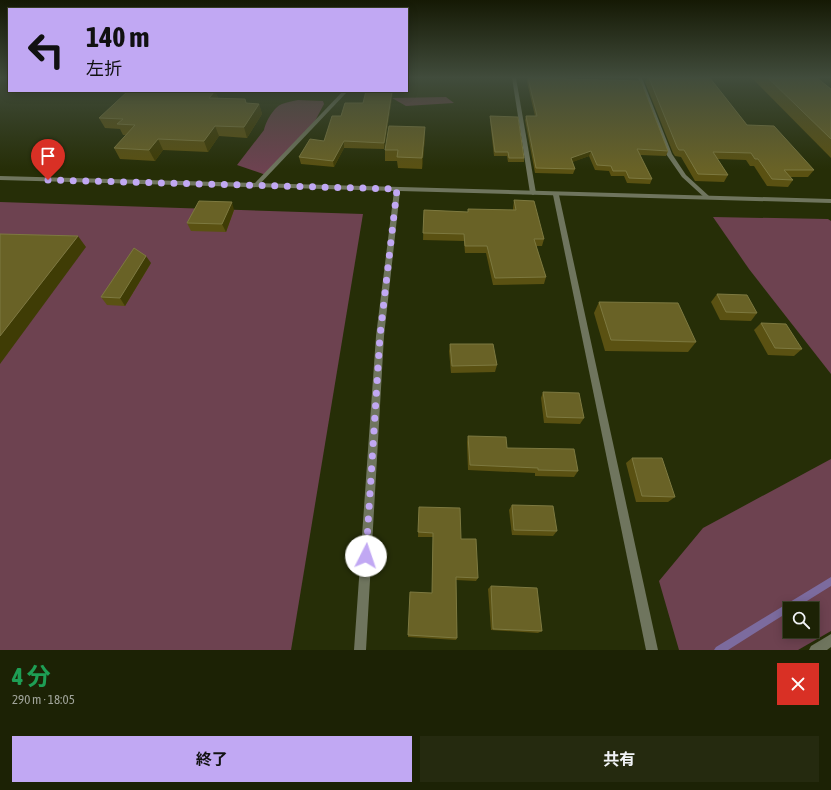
<!DOCTYPE html>
<html lang="ja">
<head>
<meta charset="utf-8">
<style>
  :root { --surface:#1c2205; --page:#252a0f; --text:#f1f3f6; --muted:#a0a49a; --line:#3a3f27; --accent:#c1a8f3 }
  body { margin:0; font-family:"Asap Condensed","Noto Sans JP",sans-serif; background:var(--page); color:var(--text); height:100vh; display:flex; flex-direction:column; font-size:15px; white-space:nowrap }
  * { box-sizing:border-box; margin:0 }
  p { font-size:13px; color:var(--muted) }
  .icon { flex:none; width:22px; height:22px; fill:none; stroke:currentColor; stroke-width:2; stroke-linecap:round; stroke-linejoin:round }
  .map { position:relative; height:650px; overflow:hidden }
  .side { display:flex; flex-direction:column; background:var(--surface); flex:1 }
  .side>* { flex:none }
  .banner { position:absolute; left:8px; top:8px; width:400px; height:84px; border-radius:0px; box-shadow:0 2px 10px #0003,0 0 0 1px var(--line); background:#c1a8f3; color:#111; overflow:hidden }
  .tools { position:absolute; left:783px; top:602px; display:grid; gap:8px }
  .tools a { display:grid; place-items:center; width:36px; height:36px; border-radius:0px; background:var(--surface); box-shadow:0 2px 10px #0003,0 0 0 1px var(--line); font-size:20px }
  .pin { position:absolute; display:grid; place-items:center; width:34px; height:34px; color:#fff; margin:-41px -17px; border-radius:50% 50% 50% 0; rotate:-45deg; box-shadow:0 0 4px #0007 }
  .pin .icon { rotate:45deg }
  .me { position:absolute; width:44px; margin:-22px; rotate:4deg; stroke-linejoin:round; filter:drop-shadow(0 0 3px #0008) }
  .turn { display:flex; align-items:center; gap:14px; height:84px; padding:0 12px; font-size:18px }
  .turn .icon { width:52px; height:52px; stroke-width:2.5 }
  .turn b { display:block; font-size:28px; line-height:34px }
  .round { display:grid; place-items:center; flex:none; width:42px; height:42px; border-radius:0px; background:var(--page) }
  .summary { display:flex; align-items:center; justify-content:space-between; height:68px; padding:0 12px }
  h1 { font-size:24px; font-weight:700; line-height:30px; color:#1e9e55 }
  .primary-button { display:flex; gap:8px; margin-top:auto; padding:8px 12px }
  .primary-button a { flex:1; height:46px; border-radius:0px; background:var(--accent); color:#111; font-size:16px; font-weight:700; line-height:46px; text-align:center }
  .primary-button a+a { background:var(--page); color:var(--text) }
  .map>svg:first-child { display:block }
</style>
</head>
<body>
<div class="map">
<svg width="831" height="650" viewBox="0 0 831 650">
  <rect width="100%" height="100%" fill="#262e07"/>
  <g fill="#6d4250" fill-rule="evenodd">
    <polygon points="446,97 454,103 406,106 392,98"/>
    <path d="M298,100L323,101L324,104L315,121L266,175L237,165L264,130C266,121 274,107 282,104C287,102 293,101 298,100Z"/>
    <polygon points="0,202 363,214 291,650 0,650"/>
    <polygon points="713,217 828,219 831,221 831,374 749,269"/>
    <path d="M831,459V631L798,650H679L659,581L703,528ZM790,609H812V631H790Z"/>
  </g>
  <g fill="none" stroke-linecap="round" stroke-linejoin="round">
    <polygon fill="#7c6b9e" fill-rule="evenodd" points="831,577 831,586 794,609 790,609 790,611 728,650 714,650 716,647"/>
    <g fill="#6f755e" fill-rule="evenodd">
      <polygon points="512,78 516,78 536,193 533,195 530,193"/>
      <polygon points="638,78 642,78 672,154 686,175 709,196 709,198 705,198 682,177 666,154"/>
      <polygon points="343,91 348,91 257,187 253,187 253,185"/>
      <polygon points="556,193 559,195 658,650 646,650 553,195"/>
    </g>
    <g fill="#6f755e" fill-rule="evenodd">
      <polygon points="0,176 831,199 831,203 400,191 384,336 366,650 354,650 376,336 394,191 0,180"/>
      <polygon points="831,634 831,647 827,650 809,650 811,646"/>
    </g>
  </g>
  <g fill="#5a5112">
    <polygon points="528,78 565,78 565,79 668,151 666,156 640,155 652,179 650,184 627,183 624,176 611,176 609,171 595,170 589,156 572,162 575,169 573,174 535,173 525,120 526,116 535,116 527,82"/>
    <polygon points="647,78 710,78 747,125 814,170 808,177 790,177 793,180 788,187 767,186 754,166 750,166 746,160 717,159 728,175 724,182 695,181 681,157 675,156 673,153 645,82"/>
    <polygon points="752,78 817,78 831,89 831,158"/>
    <polygon points="215,91 218,98 247,103 259,104 262,114 247,138 219,136 208,152 163,150 155,161 120,159 114,148 126,135 123,135 120,129 105,128 99,118"/>
    <polygon points="393,91 384,149 344,148 334,167 301,164 299,157 324,141 341,116 363,103"/>
    <polygon points="490,116 524,158 524,162 508,162 507,156 494,156 490,120"/>
    <polygon points="425,137 422,169 398,168 397,161 385,161 385,150"/>
    <polygon points="514,200 544,239 542,246 536,246 546,277 544,284 493,285 486,253 465,253 464,241 423,240 424,210 468,212 468,209 513,210 513,208"/>
    <polygon points="234,210 226,232 191,231 187,223"/>
    <polygon points="151,263 125,306 107,305 101,297"/>
    <polygon points="717,294 757,313 751,321 720,320 711,302"/>
    <polygon points="599,302 696,342 688,352 605,351 594,313"/>
    <polygon points="761,323 802,349 794,356 768,355 754,330"/>
    <polygon points="450,344 497,365 495,372 451,373 449,351"/>
    <polygon points="543,392 584,418 580,424 544,423 541,398"/>
    <polygon points="468,436 507,448 578,471 574,477 535,476 535,473 468,470 467,442"/>
    <polygon points="632,458 675,497 668,502 636,502 626,463"/>
    <polygon points="512,505 557,531 553,536 512,535 509,510"/>
    <polygon points="419,507 461,539 478,578 476,581 456,580 457,638 456,640 408,637 408,635 432,593 433,537 418,537"/>
    <polygon points="491,586 542,631 538,633 491,630 488,589"/>
  </g>
  <g fill="#3f3c05">
    <polygon points="215,91 219,101 209,98"/>
    <polygon points="392,91 393,91 384,149 384,143"/>
    <polygon points="259,104 262,114 247,138 244,127"/>
    <polygon points="215,126 219,136 208,152 204,141"/>
    <polygon points="425,127 425,137 422,169 422,158"/>
    <polygon points="158,139 163,150 155,161 149,150"/>
    <polygon points="344,141 344,148 334,167 333,161"/>
    <polygon points="591,151 589,156 570,163 571,158"/>
    <polygon points="232,202 234,210 226,232 222,224"/>
    <polygon points="78,236 86,247 0,364 0,336"/>
    <polygon points="146,256 151,263 125,306 120,298"/>
  </g>
  <g fill="#696226" stroke="#7d7940">
    <polygon points="528,78 565,78 565,79 641,81 668,151 637,149 652,179 629,178 626,171 613,171 611,166 597,165 591,151 571,158 575,169 536,168 526,116 537,116"/>
    <polygon points="649,78 710,78 747,125 774,126 814,170 784,170 793,180 772,179 758,159 755,159 751,153 713,152 728,175 698,174 684,150 679,150 677,147"/>
    <polygon points="768,78 817,78 831,89 831,139"/>
    <polygon points="128,91 215,91 209,98 245,99 246,103 259,104 244,127 215,126 204,141 158,139 149,150 114,148 135,125 117,124 123,119 99,118"/>
    <polygon points="366,91 392,91 384,143 344,141 333,161 299,157 310,139 324,141 332,116 341,116 345,103 363,103"/>
    <polygon points="490,116 518,117 524,158 509,158 508,152 495,152"/>
    <polygon points="389,126 425,127 422,158 397,157 398,150 385,150"/>
    <polygon points="514,200 534,201 544,239 534,239 546,277 495,278 487,246 465,246 464,234 423,233 424,210 468,212 468,209 516,210"/>
    <polygon points="199,201 232,202 222,224 187,223"/>
    <polygon points="0,234 78,236 0,336"/>
    <polygon points="134,248 146,256 120,298 101,297"/>
    <polygon points="717,294 747,295 757,313 726,312"/>
    <polygon points="599,302 678,303 696,342 611,340"/>
    <polygon points="761,323 786,324 802,349 775,348"/>
    <polygon points="450,344 493,344 497,365 452,366"/>
    <polygon points="543,392 579,393 584,418 547,417"/>
    <polygon points="468,436 506,437 507,448 574,449 578,471 538,470 538,468 470,465"/>
    <polygon points="632,458 662,458 675,497 642,496"/>
    <polygon points="512,505 553,506 557,531 514,530"/>
    <polygon points="419,507 460,508 461,539 476,539 478,578 456,577 457,638 408,635 410,592 432,593 433,533 418,532"/>
    <polygon points="491,586 537,588 542,631 493,629"/>
  </g>
  <linearGradient id="sky" x2="0" y2="1"><stop stop-color="#151904"/><stop offset="0.46" stop-color="#414c3c"/><stop offset="1" stop-color="#414c3c" stop-opacity="0"/></linearGradient>
  <rect width="831" height="169" fill="url(#sky)"/>
  <g fill="none" stroke-linecap="round" stroke-linejoin="round">
    <polyline stroke="#c1a8f3" stroke-width="7" stroke-dasharray="0 12.6" points="48,180 397,189 380,336 366,556"/>
  </g>
</svg>
<div class="tools">
<a><svg class="icon" aria-label="search" viewBox="0 0 24 24"><circle cx="10" cy="10" r="6"/><path d="M15 15l6 6"/></svg></a>
</div>
<div class="pin" style="left:48px;top:180px;background:#d93025"><svg class="icon" aria-label="arrive" viewBox="0 0 24 24"><path d="M6 21V4h12l-3 4 3 4H6"/></svg></div>
<svg class="me" style="left:366px;top:556px" viewBox="-20 -20 40 40"><circle r="19" fill="#fff"/><path d="M0-13L10 11 0 6-10 11z" fill="#c1a8f3"/></svg>
<div class="banner">
<div class="turn"><svg class="icon" aria-label="left" viewBox="0 0 24 24"><path d="M17 20v-9H6M10 6l-5 5 5 5"/></svg><div><b>140 m</b>左折</div></div>
</div>
</div>
<section class="side">
<div class="summary"><div><h1>4 分</h1><p>290 m · 18:05</p></div><a class="round" style="background:#d93025;color:#fff"><svg class="icon" aria-label="close" viewBox="0 0 24 24"><path d="M6 6l12 12M18 6L6 18"/></svg></a></div>
<div class="primary-button"><a>終了</a><a>共有</a></div>
</section>
</body>
</html>
